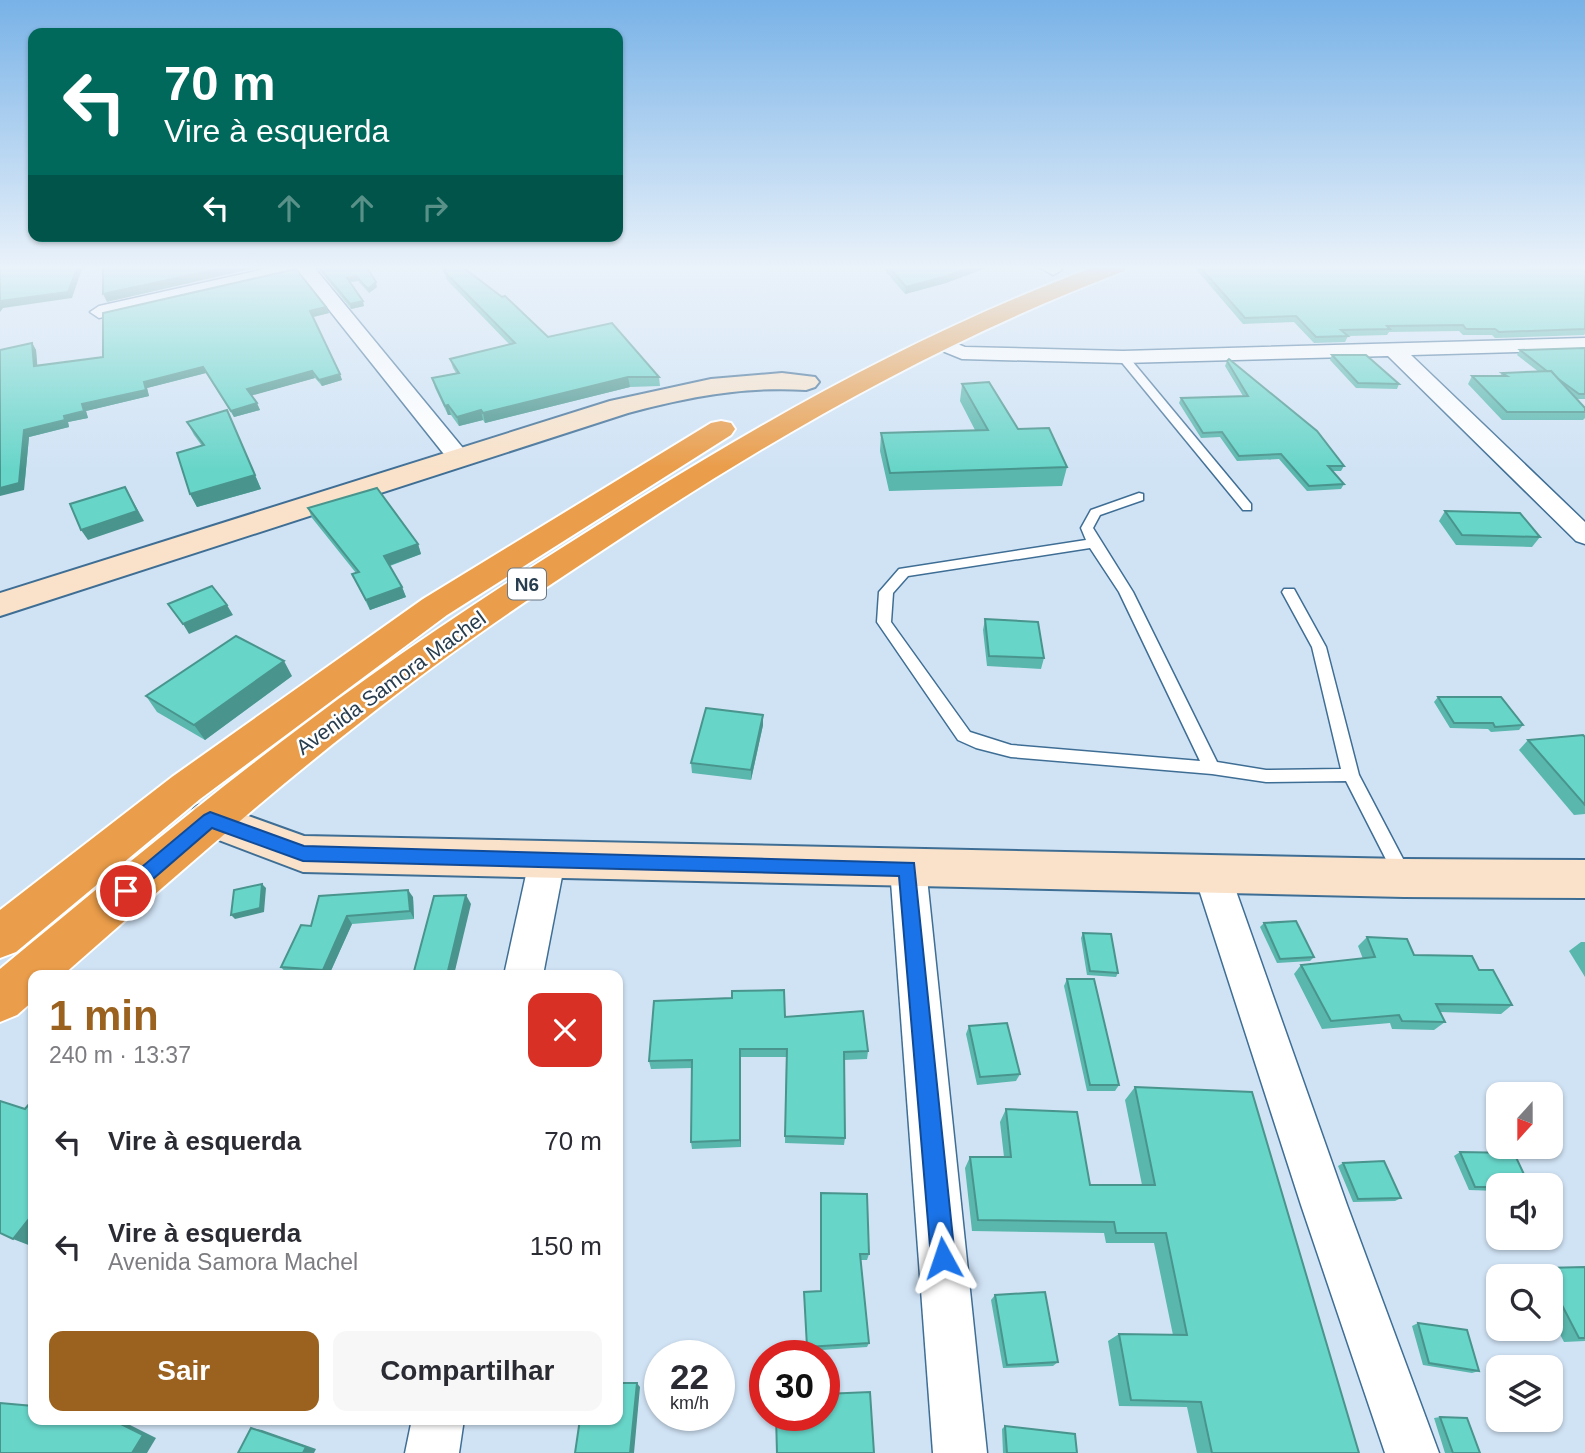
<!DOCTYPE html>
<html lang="pt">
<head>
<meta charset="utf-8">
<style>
  :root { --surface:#fff; --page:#f7f7f7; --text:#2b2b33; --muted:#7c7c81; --accent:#9b621f }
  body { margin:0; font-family:Helvetica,sans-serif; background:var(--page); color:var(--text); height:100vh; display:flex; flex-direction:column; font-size:26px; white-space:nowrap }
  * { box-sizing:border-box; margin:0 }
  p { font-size:23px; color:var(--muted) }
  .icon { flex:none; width:38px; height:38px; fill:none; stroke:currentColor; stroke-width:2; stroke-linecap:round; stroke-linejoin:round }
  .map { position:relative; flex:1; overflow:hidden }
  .panel { position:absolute; left:28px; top:970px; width:595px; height:455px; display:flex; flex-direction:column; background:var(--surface); border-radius:14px; box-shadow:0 2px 5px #0004 }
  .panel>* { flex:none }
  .guide { position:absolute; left:28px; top:28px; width:595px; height:214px; border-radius:14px; box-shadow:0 2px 5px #0004; background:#00695c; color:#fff; overflow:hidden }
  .needle { width:46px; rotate:201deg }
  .buttons { position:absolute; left:1486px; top:1082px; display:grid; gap:14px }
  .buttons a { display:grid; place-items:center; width:77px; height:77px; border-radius:14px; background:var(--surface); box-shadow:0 2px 5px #0004; font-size:35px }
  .speed { position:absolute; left:644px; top:1340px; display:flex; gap:14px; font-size:35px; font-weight:700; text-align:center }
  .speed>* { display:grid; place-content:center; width:91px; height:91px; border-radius:50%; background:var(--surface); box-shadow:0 2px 5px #0004; line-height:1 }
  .speed small { font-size:18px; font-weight:400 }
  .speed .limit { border:10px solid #d22; background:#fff; color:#111 }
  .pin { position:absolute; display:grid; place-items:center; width:60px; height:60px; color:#fff; margin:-30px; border:4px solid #fff; border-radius:50%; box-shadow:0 2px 7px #0007 }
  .me { position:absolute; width:77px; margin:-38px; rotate:355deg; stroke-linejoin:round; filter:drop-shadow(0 0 5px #0008) }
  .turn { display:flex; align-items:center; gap:24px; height:147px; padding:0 21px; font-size:32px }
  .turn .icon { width:91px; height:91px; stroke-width:2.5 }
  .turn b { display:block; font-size:49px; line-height:60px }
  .lanes { display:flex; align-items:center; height:66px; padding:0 21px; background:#0003; justify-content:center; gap:35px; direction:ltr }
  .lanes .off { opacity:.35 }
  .round { display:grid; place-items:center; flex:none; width:74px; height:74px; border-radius:14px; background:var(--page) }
  .summary { display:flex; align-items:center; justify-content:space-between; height:119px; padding:0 21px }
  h1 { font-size:42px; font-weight:800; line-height:52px; color:var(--accent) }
  .button { display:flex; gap:14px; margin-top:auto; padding:14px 21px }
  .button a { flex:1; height:80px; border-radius:14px; background:var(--accent); color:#fff; font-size:28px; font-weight:800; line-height:80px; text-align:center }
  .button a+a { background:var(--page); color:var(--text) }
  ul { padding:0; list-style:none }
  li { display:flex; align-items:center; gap:21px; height:105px; padding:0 21px }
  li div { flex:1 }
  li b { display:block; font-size:26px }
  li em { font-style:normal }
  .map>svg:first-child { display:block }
</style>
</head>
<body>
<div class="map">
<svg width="1585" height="1453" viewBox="0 0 1585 1453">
  <rect width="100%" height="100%" fill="#d0e3f5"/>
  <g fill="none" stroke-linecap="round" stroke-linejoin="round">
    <defs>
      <g id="lane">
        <polygon points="1119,355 1127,355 1251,504 1251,510 1243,510 1119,359"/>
        <path d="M1139,493L1143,494V500L1100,515L1093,528L1133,592L1217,762L1266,770L1341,769L1312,647L1282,592L1284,589H1294L1326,647L1359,775L1412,876L1409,881L1403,884L1397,881L1346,781L1266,782L1212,774L1011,757L976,748L958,740L877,622L879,592L899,569L1086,540L1081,528L1091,510ZM1090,548L1119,592L1200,761L1011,745L970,732L891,622L893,593L908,576Z"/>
      </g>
      <g id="street">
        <polygon points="278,266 313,266 467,453 471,458 467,463 451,463 299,272 99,318 90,312 99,306"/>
        <polygon points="1037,266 1059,266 1062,270 1053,275"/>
        <polygon points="937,336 965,347 1123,351 1585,338 1585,350 1411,355 1585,522 1585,544 1576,541 1388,356 1123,363 962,359 930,346 927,342 930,338"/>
        <polygon points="547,846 560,850 565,861 543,975 504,975 529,861 534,850"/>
        <polygon points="908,853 921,857 926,868 987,1453 933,1453 890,868 895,857"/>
        <polygon points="1212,859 1225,863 1230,874 1347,1205 1439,1453 1385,1453 1301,1205 1194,874 1199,863"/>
        <polygon points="412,1419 464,1419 459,1453 405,1453"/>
      </g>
      <g id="secondary">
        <path d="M782,373L815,377L819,382L815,387L806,390C745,386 687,397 628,413L0,616V593L610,401L711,379Z"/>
        <polygon points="210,802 304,836 1404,859 1585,860 1585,898 1404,897 303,872 195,831 189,819 195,807"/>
      </g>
      <g id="highway">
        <path d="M1097,266H1127L1124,271C948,338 787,429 630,532C537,593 444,655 357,725C256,804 160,890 63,975H33V1001L17,1015L0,1022V969C120,870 239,770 366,679C455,615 548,556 641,498C786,408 935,326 1097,266Z"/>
        <polygon points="721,421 731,423 735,429 731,435 447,615 200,799 16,952 0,958 0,910 172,777 423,599 711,423"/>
      </g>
    </defs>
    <use href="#lane" stroke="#3f6e95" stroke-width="3"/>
    <use href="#street" stroke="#3f6e95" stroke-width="3"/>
    <use href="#secondary" stroke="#3f6e95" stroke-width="4"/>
    <use href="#highway" stroke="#fff" stroke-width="4"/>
    <use href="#lane" fill="#fff" fill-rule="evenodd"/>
    <use href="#street" fill="#fff" fill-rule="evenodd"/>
    <use href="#secondary" fill="#f9e2c9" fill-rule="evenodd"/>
    <use href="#highway" fill="#ea9d4a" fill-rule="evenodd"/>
  </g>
  <g fill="#59b7ad">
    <polygon points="316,266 366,266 377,287 369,293 358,281 350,282 364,306 351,309"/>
    <polygon points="881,266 991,266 946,283 905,294"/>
    <polygon points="1195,266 1585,266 1585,334 1584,335 1495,338 1492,335 1463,335 1459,331 1389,332 1387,335 1348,336 1345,342 1314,343 1294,322 1243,324 1195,268"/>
    <polygon points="444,271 548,337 659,377 660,386 630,387 485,423 483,420 459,426 451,415 448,415 435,388 432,378 456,373 453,368 450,359 510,345 447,280"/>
    <polygon points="326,307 329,313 313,317 342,380 322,386 315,378 252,395 260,410 234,417 206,373 147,388 149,396 86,411 88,418 68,422 69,427 29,437 24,490 32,343 36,350 37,366 103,357"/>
    <polygon points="1585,348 1585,399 1577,399 1585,408 1585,418 1583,420 1502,420 1468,384 1472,376 1500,376 1502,373 1539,372 1517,355 1520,350"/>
    <polygon points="1332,355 1399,384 1397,389 1356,388 1330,360"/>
    <polygon points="1227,361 1344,466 1341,471 1332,471 1344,484 1341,489 1307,491 1279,459 1237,461 1220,437 1201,438 1179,403 1181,398 1243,396 1225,366"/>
    <polygon points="962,384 1067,467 1062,486 889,491 880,451 881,433 975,430 960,401"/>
    <polygon points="187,422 233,423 261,489 197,507 190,494 202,446 194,435"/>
    <polygon points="308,508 418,544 421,554 390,566 402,587 406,597 370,610 352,574 356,573 312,518"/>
    <polygon points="1445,511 1540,537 1532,547 1456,545 1439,521"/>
    <polygon points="985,619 1044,658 1041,669 987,666 983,630"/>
    <polygon points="292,676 205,740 157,712 146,696"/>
    <polygon points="1438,697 1523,725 1519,730 1491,732 1488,729 1450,728 1434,702"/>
    <polygon points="763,715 763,725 751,780 692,773 691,763"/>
    <polygon points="1585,737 1585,814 1574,815 1519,750 1528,740"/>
    <polygon points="413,897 414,919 352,924 329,975 287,974 281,967 311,926"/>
    <polygon points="1264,923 1314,957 1310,961 1277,963 1260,927"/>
    <polygon points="1083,933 1118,973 1116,977 1087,975 1081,938"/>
    <polygon points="1367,937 1414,955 1479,970 1512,1005 1501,1014 1440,1012 1445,1022 1434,1030 1392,1029 1390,1023 1322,1029 1294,974 1301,965 1363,959 1358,946"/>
    <polygon points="1581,942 1585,942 1585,977 1569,951"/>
    <polygon points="1067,979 1119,1085 1115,1091 1087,1091 1064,986"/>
    <polygon points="785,1017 868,1051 867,1059 844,1060 845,1138 844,1145 785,1143 786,1057 741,1057 741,1147 692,1149 691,1142 692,1068 651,1069 649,1061"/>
    <polygon points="969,1026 1020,1074 1016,1081 977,1085 966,1034"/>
    <polygon points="1135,1087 1359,1453 1197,1453 1187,1407 1119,1406 1108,1341 1119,1334 1173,1335 1154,1243 1106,1243 1104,1233 972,1231 965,1168 970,1157 1004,1157 1000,1122 1006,1109 1090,1185 1142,1185 1125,1100"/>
    <polygon points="1460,1152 1498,1185 1498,1191 1469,1190 1454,1156"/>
    <polygon points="1343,1163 1401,1198 1395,1201 1353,1202 1338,1166"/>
    <polygon points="820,1200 869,1254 867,1260 861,1260 869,1343 867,1347 807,1351 804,1297 821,1291"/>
    <polygon points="1585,1267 1585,1341 1564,1342 1550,1315 1550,1276 1531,1276 1530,1274 1544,1268"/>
    <polygon points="995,1295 1058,1362 1053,1366 1003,1368 991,1300"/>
    <polygon points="1418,1323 1479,1371 1472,1373 1423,1365 1412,1326"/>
    <polygon points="1440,1417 1480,1453 1445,1453 1434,1418"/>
    <polygon points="1005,1426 1077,1453 1003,1453 1002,1429"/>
  </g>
  <g fill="#49958d">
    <polygon points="78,266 83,266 72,298 3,308 0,312 0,301"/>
    <polygon points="232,266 264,266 107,302 103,294"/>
    <polygon points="973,266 991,266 946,283 905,294 906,287"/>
    <polygon points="356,276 358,281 349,282 347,278"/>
    <polygon points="376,282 377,287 369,293 368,289"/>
    <polygon points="363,301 364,306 351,309 350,304"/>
    <polygon points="326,307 329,313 313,317 310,311"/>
    <polygon points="32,343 36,350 38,373 34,366"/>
    <polygon points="203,367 206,373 147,388 149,396 86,411 88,418 68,422 69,427 29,437 24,490 0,496 0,488 24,430 82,404 144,382"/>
    <polygon points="312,371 315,378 250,396 247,389"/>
    <polygon points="340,374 342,380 322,386 319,380"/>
    <polygon points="628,377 630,387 485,423 483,413"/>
    <polygon points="257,403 260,410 234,417 231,411"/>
    <polygon points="448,405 451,415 448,415 445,406"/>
    <polygon points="227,410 261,489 197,507 190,494"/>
    <polygon points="481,410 483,420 459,426 457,417"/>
    <polygon points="125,487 144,521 88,540 81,530"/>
    <polygon points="418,544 421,554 388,566 384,556"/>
    <polygon points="402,587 406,597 370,610 366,600"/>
    <polygon points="227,605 233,615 189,634 183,624"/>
    <polygon points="284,661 292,676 205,740 194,725"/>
    <polygon points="763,715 763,725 751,780 751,770"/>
    <polygon points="262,884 266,888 264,912 235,919 231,915"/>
    <polygon points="408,890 413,897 414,919 410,911"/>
    <polygon points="466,895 471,904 454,975 447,975"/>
    <polygon points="347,916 352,924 329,975 327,975 323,970"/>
    <polygon points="740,1049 741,1057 741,1147 740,1140"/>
    <polygon points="618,1184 620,1189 618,1219"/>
    <polygon points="32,1215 33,1216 33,1242 31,1246 13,1239"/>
    <polygon points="637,1383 640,1387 634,1453 630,1453"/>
    <polygon points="111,1419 118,1419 156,1438 147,1453 132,1453"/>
    <polygon points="251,1428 262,1430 316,1449 314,1453 303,1453"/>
  </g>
  <g fill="#68d5c9" stroke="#49958d" stroke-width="2">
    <polygon points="0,266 78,266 68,292 0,301"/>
    <polygon points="103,266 232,266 103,294"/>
    <polygon points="318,266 366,266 376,282 368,289 356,276 347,278 363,301 350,304"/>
    <polygon points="449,266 461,266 502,297 505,296 548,337 612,323 659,377 628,377 483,413 481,410 457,417 448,405 445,406 432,378 459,373 450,359 515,343 444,271"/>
    <polygon points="888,266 973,266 947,276 906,287"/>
    <polygon points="1199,266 1585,266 1585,329 1499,332 1495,329 1466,329 1463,325 1387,326 1390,329 1341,330 1348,336 1316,337 1296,316 1245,318"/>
    <polygon points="296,269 326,307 310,311 340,374 319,380 312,371 247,389 257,403 231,411 203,367 144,382 146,390 82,404 84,411 64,416 65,420 24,430 19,483 0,488 0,350 32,343 34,366 103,357 103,313"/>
    <polygon points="1585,348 1585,394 1579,394 1557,378 1551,371 1548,372 1520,350"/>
    <polygon points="1332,355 1366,355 1399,384 1358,383"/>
    <polygon points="1229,359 1317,431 1344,466 1328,466 1344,484 1309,486 1281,454 1239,456 1222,432 1203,433 1181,398 1248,396 1227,361"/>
    <polygon points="1551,371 1585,408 1585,412 1507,412 1472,376 1507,376 1502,373"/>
    <polygon points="989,382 1018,429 1049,428 1067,467 890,473 881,433 988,430 962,384"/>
    <polygon points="227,410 255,475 190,494 177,453 204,445 187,422"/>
    <polygon points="125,487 137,511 81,530 70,504"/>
    <polygon points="377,488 418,544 384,556 402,587 366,600 352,574 359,572 308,508"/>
    <polygon points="1445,511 1520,513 1540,537 1462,535"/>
    <polygon points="212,586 227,605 183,624 168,604"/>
    <polygon points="985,619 1038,622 1044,658 989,656"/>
    <polygon points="236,636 284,661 194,725 146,696"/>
    <polygon points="1438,697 1501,697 1523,725 1495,727 1493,723 1454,723"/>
    <polygon points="706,708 763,715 751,770 691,763"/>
    <polygon points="1583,735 1585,737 1585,805 1528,740"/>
    <polygon points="262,884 260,908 231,915 234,890"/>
    <polygon points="408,890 410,911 347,916 323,970 281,967 301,925 311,926 319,896"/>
    <polygon points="466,895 447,975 413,975 434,896"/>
    <polygon points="1296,921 1314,957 1280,959 1264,923"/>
    <polygon points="1083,933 1111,934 1118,973 1090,971"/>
    <polygon points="1367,937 1407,939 1414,955 1472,956 1479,970 1493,970 1512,1005 1436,1004 1445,1022 1402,1021 1399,1015 1331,1021 1301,965 1375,957"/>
    <polygon points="1067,979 1094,979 1119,1085 1090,1085"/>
    <polygon points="784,990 785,1017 863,1011 868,1051 844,1052 845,1138 785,1136 787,1049 740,1049 740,1140 691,1142 692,1060 649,1061 654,1001 732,998 732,991"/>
    <polygon points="1007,1023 1020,1074 980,1077 969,1026"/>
    <polygon points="1135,1087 1252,1092 1359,1453 1212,1453 1201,1402 1131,1400 1119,1334 1187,1335 1166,1233 1116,1233 1114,1222 978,1220 970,1157 1011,1157 1006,1109 1077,1112 1090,1185 1155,1185"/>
    <polygon points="0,1101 25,1109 30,1103 33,1104 33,1215 32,1215 13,1239 0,1233"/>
    <polygon points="1460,1152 1514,1153 1529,1185 1498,1185 1498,1187 1475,1187"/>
    <polygon points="1384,1161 1401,1198 1358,1199 1343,1163"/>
    <polygon points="821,1193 867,1194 869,1254 860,1254 869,1343 807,1347 804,1292 821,1291"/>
    <polygon points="1585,1267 1585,1338 1579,1338 1550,1282 1550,1276 1547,1276 1544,1268"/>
    <polygon points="1045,1292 1058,1362 1007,1365 995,1295"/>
    <polygon points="1418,1323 1467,1330 1479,1371 1429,1363"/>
    <polygon points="618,1383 637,1383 630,1453 575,1453 580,1419 618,1419"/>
    <polygon points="870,1392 874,1453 777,1453 776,1416 824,1416 824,1394"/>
    <polygon points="0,1403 33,1406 33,1419 111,1419 143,1435 132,1453 0,1453"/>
    <polygon points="1440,1417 1467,1418 1480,1453 1453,1453"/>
    <polygon points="1005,1426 1075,1434 1077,1453 1007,1453"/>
    <polygon points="251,1428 306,1447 303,1453 238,1453"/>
  </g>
  <linearGradient id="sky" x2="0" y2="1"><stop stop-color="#78b2e7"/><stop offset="0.57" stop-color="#eaf2fa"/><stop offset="1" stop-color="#eaf2fa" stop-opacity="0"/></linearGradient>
  <rect width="1585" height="469" fill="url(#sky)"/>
  <polygon fill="#1a73e8" stroke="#114b97" stroke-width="2" points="210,812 304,846 914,863 955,1258 951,1267 943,1270 934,1267 931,1258 899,876 303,861 212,828 132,897 126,899 119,897 117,891 119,886 204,815"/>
  <g text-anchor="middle" stroke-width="5" stroke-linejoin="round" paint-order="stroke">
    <rect fill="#fff" stroke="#687783" stroke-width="2" x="508" y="568.5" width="38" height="31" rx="5"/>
    <g font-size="19" font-weight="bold" fill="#283d4e">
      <text x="527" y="591">N6</text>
    </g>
    <g font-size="21" fill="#283d4e" stroke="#fff">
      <text transform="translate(391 683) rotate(-36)" y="7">Avenida Samora Machel</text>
    </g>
  </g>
</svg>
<div class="buttons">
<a><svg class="needle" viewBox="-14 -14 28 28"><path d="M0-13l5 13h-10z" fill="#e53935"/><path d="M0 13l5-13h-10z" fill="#7c7c81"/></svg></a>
<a><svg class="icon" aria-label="sound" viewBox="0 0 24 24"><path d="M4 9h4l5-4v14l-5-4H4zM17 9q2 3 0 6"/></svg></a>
<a><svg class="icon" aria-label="search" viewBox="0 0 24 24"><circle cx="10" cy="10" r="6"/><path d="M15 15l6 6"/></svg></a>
<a><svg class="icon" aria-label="layers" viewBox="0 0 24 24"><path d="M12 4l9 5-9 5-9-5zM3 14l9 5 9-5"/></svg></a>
</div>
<div class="speed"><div>22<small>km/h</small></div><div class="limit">30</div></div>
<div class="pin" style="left:126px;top:891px;background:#d93025"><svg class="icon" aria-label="arrive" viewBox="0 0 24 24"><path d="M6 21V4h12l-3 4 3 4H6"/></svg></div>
<svg class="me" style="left:943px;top:1258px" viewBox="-20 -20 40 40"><path d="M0-17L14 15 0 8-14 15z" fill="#1a73e8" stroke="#fff" stroke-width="4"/></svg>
<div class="guide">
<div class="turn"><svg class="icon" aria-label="left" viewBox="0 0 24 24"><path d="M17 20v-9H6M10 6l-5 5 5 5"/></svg><div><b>70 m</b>Vire à esquerda</div></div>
<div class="lanes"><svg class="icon" aria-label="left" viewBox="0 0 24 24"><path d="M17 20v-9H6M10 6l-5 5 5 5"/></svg><svg class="icon off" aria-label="ahead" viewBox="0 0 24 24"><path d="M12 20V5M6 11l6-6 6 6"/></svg><svg class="icon off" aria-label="ahead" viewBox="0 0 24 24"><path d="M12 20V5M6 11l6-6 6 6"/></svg><svg class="icon off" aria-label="right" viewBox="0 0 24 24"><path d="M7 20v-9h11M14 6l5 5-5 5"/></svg></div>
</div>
<section class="panel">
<div class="summary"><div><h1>1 min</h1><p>240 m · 13:37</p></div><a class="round" style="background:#d93025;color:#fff"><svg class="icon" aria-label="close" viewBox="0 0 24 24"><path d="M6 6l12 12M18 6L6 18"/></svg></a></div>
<ul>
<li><svg class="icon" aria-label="left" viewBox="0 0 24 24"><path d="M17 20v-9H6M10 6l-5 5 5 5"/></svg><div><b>Vire à esquerda</b></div><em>70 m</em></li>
<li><svg class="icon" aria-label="left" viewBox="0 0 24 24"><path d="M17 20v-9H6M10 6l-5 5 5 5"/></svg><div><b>Vire à esquerda</b><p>Avenida Samora Machel</p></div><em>150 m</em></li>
</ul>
<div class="button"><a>Sair</a><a>Compartilhar</a></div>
</section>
</div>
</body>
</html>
